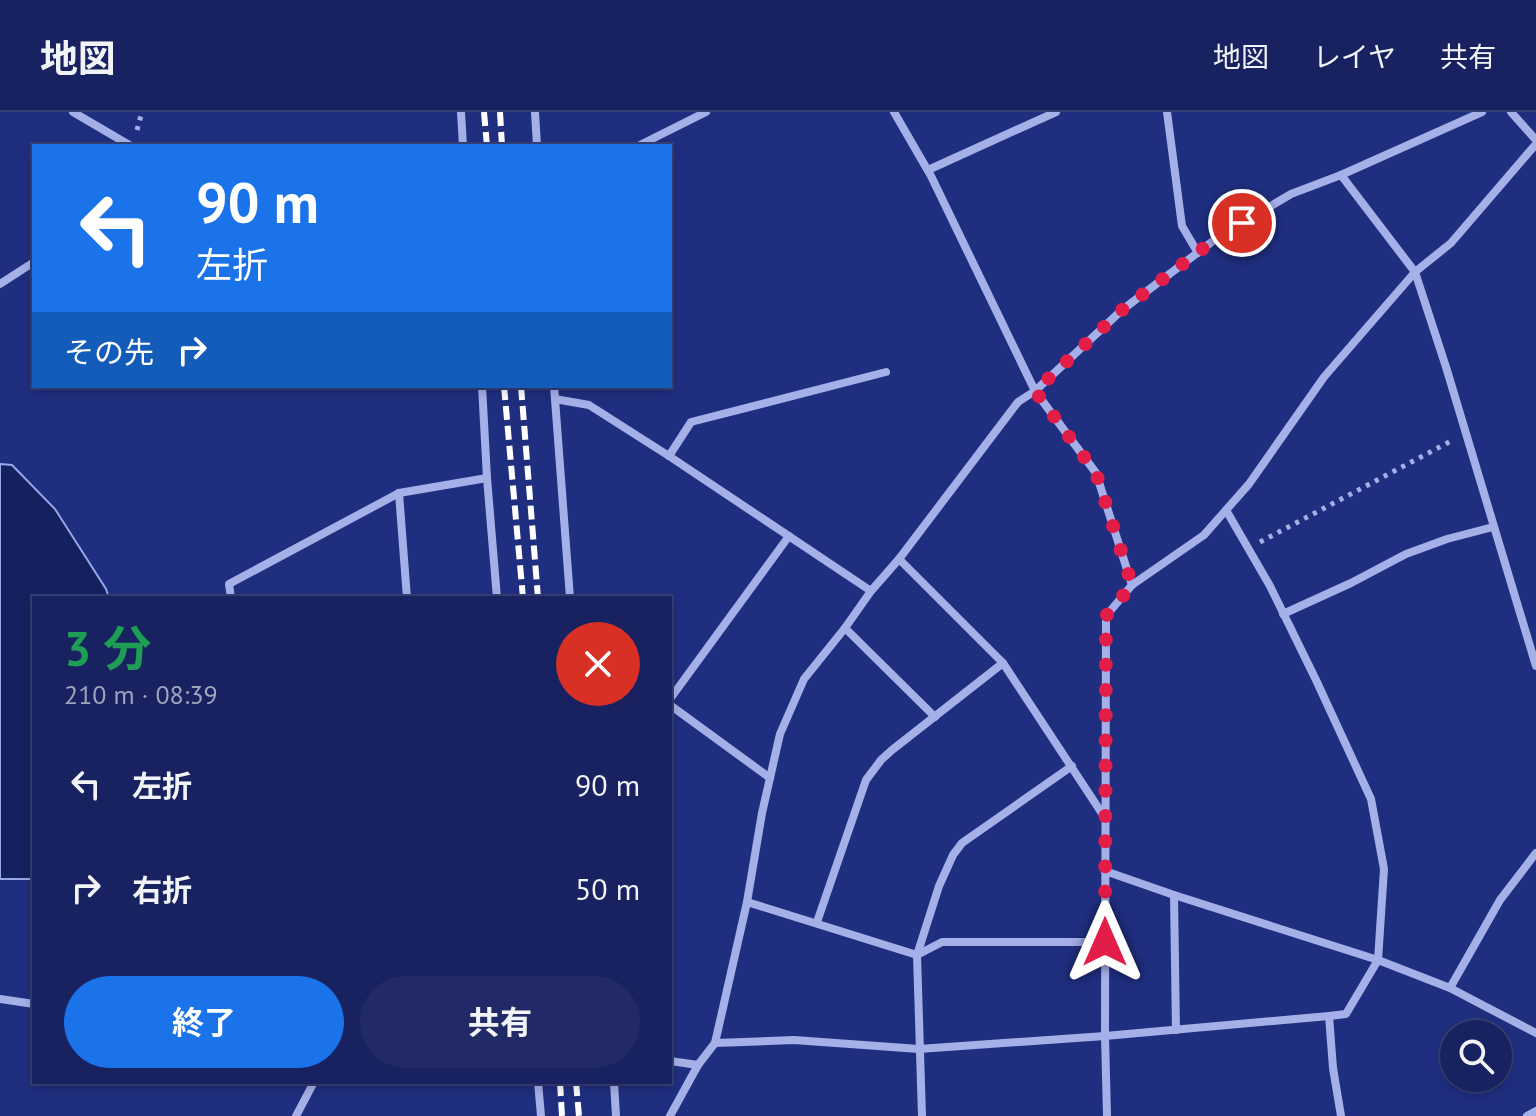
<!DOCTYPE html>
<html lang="ja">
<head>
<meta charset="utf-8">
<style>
  :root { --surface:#182260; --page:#212a66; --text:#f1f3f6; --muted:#9fa4bd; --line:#363f75; --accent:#1a73e8 }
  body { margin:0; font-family:"PT Sans","Noto Sans JP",sans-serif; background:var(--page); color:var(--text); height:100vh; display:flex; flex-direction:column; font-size:30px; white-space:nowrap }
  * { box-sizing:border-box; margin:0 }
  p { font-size:26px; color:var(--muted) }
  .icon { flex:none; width:44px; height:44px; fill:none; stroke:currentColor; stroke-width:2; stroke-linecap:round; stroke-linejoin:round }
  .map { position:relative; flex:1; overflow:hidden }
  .panel { position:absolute; left:32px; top:484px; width:640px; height:488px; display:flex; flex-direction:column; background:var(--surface); border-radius:0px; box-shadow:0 4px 12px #0003,0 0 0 2px var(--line) }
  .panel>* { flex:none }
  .hud { position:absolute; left:32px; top:32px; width:640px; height:244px; border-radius:0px; box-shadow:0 4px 12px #0003,0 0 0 2px var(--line); background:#1a73e8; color:#fff; overflow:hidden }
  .tools { position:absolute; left:1440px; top:908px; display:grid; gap:16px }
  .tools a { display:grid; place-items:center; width:72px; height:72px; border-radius:50%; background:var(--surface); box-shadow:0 4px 12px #0003,0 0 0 2px var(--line); font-size:40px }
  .pin { position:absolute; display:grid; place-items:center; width:68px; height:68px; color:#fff; margin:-34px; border:4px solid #fff; border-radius:50%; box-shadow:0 2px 8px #0007 }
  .me { position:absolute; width:88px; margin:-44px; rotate:0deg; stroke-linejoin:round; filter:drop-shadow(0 0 6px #0008) }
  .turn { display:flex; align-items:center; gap:28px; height:168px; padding:0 32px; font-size:36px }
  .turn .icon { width:104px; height:104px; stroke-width:2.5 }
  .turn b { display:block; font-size:56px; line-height:68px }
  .then { display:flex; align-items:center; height:76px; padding:0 32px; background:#0003; gap:16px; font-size:30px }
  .round { display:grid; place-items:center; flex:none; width:84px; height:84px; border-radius:42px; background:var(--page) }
  .overview { display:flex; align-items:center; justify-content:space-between; height:136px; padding:0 32px }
  h1 { font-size:48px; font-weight:700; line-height:60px; color:#1e9e55 }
  .primary-button { display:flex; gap:16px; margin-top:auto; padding:16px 32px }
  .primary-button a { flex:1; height:92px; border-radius:48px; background:var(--accent); color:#fff; font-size:32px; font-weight:700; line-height:92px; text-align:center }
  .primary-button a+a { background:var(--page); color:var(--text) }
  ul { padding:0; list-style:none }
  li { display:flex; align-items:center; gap:24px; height:104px; padding:0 32px }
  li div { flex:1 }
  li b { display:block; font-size:30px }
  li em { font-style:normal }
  header { display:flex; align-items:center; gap:48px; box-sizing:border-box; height:112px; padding:0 40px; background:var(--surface); border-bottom:2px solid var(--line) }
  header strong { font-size:38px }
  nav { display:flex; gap:44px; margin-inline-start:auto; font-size:28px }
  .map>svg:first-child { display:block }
</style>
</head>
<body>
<header>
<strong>地図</strong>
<nav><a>地図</a><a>レイヤ</a><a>共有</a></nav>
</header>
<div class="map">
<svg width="1536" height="1004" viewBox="0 0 1536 1004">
  <rect width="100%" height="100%" fill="#202e80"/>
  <polygon fill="#15205f" stroke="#98a7e9" stroke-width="2" points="0,352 12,353 55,397 106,477 109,486 34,486 34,767 0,767"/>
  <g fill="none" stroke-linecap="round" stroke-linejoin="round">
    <g stroke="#a5b0e8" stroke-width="5" stroke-dasharray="4 6" stroke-linecap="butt">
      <polyline points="137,18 142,0"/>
      <polyline points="1260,430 1453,328"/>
    </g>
    <g stroke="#a5b0e8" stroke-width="8">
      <polyline points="73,0 131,34"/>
      <polyline points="461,0 463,34"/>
      <polyline points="535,0 537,34"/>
      <polyline points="894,0 931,64 1035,279 1096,361 1132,473"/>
      <polyline points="1167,0 1182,114 1198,141"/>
      <polyline points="1511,0 1536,28"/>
      <polyline points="638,34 706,0"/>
      <polyline points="928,58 1056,0"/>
      <polyline points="1341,63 1482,0"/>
      <polyline points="0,172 34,150"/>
      <polyline points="482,274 487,366 497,486"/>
      <polyline points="554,274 570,486"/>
      <polyline points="555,287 589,293 669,344 871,479"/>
      <polyline points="669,344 691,310 886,260"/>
      <polyline points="399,381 407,486"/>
      <polyline points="899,447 1003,551 1105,706"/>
      <polyline points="231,486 229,472 399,381 487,366"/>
      <polyline points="1283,502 1351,471 1406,442 1447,427 1493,415"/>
      <polyline points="845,516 935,605"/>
      <polyline points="670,587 789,424"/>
      <polyline points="670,593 770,666"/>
      <polyline points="1105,759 1174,783 1378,848 1384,757 1371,687 1316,568 1270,474 1226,398"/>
      <polyline points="1174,783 1176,918"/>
      <polyline points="747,790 917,843 942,830 1105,830"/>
      <polyline points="817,810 866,668 881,648 892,638 1003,551"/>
      <polyline points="1450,876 1500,788 1536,741"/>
      <polyline points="0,887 34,892"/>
      <polyline points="1329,904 1333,956 1341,1004"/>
      <polyline points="715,931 794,928 919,937 1105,924 1329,904 1346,902 1378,848 1450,876 1536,921"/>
      <polyline points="670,949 698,953"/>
      <polyline points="538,970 541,1004"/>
      <polyline points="614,970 616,1004"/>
      <polyline points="296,1004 314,970"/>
      <polyline points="670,1004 698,953 715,931 747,790 762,701 780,622 804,567 845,516 871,479 899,447 1018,290 1035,279 1122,198 1217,126 1291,82 1341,63 1415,160 1446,255 1536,554"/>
      <polyline points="922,1004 917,843 939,774 953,743 962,731 1072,654"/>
      <polyline points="1107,1004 1105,924 1106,504 1132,473 1204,423 1249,372 1324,265 1415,160 1451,131 1536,32"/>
      <polyline points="1527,1004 1536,999"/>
    </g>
    <g stroke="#fff" stroke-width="6" stroke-dasharray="14 6" stroke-linecap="butt">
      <polyline points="484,0 487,34"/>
      <polyline points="500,0 502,34"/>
      <polyline points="504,274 523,486"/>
      <polyline points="521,274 538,486"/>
      <polyline points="560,970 562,1004"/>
      <polyline points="576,970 579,1004"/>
    </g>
  </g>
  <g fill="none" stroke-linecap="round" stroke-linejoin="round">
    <polyline stroke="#e11d48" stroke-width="14" stroke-dasharray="0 25.2" points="1105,830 1106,504 1132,473 1096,361 1035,279 1122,198 1217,126 1242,111"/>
  </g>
</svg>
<div class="tools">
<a><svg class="icon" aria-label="search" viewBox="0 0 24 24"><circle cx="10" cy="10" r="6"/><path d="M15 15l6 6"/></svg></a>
</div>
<div class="pin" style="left:1242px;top:111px;background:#d93025"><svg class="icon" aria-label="arrive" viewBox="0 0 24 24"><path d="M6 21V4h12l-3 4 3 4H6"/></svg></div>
<svg class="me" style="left:1105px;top:830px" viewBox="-20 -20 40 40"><path d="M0-17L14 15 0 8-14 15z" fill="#e11d48" stroke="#fff" stroke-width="4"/></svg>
<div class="hud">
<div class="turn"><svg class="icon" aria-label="left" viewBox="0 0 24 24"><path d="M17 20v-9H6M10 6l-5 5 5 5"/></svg><div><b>90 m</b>左折</div></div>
<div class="then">その先<svg class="icon" aria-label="right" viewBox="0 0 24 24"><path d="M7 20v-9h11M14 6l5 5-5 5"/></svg></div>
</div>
<section class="panel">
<div class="overview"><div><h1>3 分</h1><p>210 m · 08:39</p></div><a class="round" style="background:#d93025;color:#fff"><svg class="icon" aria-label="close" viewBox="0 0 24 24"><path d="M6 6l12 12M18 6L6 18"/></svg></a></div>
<ul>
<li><svg class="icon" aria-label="left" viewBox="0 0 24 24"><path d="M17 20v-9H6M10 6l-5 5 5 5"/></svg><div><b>左折</b></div><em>90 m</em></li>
<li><svg class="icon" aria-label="right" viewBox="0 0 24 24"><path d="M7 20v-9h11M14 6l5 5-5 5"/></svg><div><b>右折</b></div><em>50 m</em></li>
</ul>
<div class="primary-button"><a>終了</a><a>共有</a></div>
</section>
</div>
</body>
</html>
